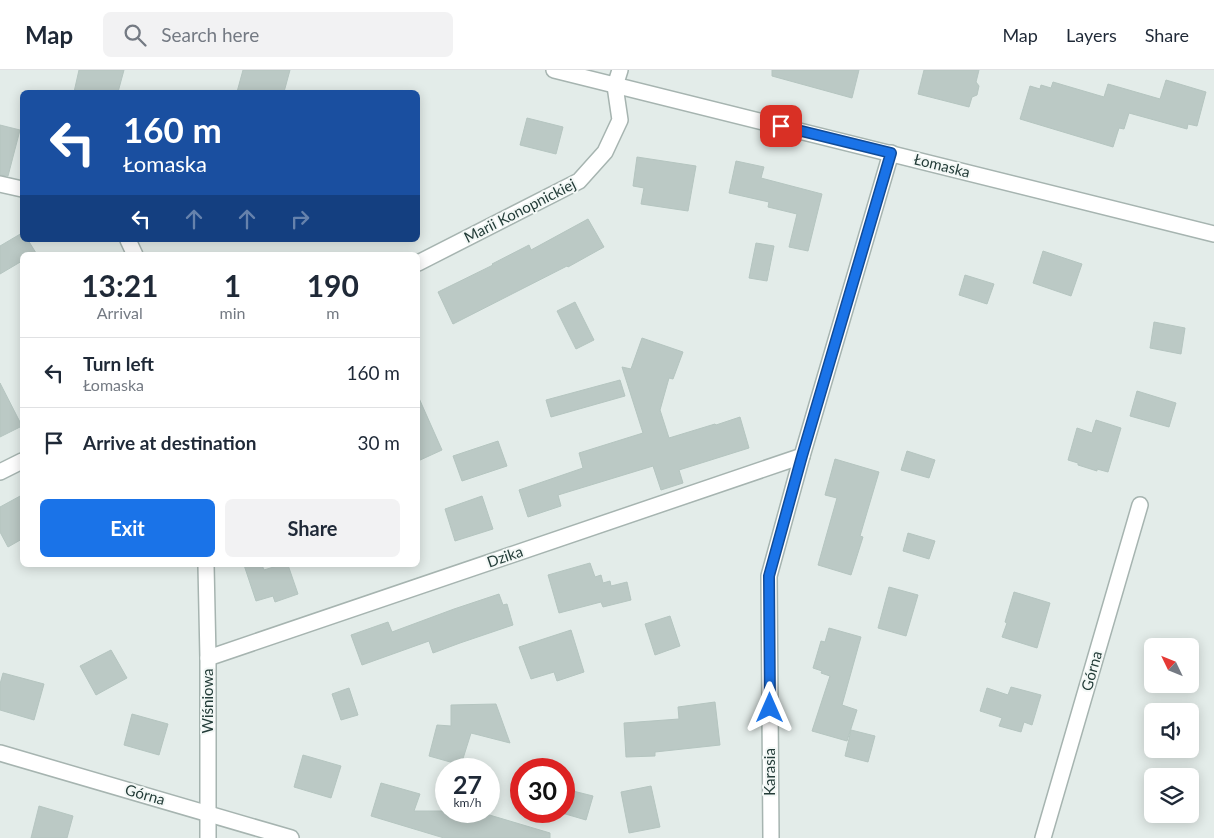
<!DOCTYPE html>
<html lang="en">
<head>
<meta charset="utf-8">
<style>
  :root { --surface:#fff; --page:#f2f2f3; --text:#1f2937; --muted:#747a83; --line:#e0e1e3; --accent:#1a73e8 }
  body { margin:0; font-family:Lato,sans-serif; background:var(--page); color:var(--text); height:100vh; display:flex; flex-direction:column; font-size:19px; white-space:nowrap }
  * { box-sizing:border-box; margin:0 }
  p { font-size:16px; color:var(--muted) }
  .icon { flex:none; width:28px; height:28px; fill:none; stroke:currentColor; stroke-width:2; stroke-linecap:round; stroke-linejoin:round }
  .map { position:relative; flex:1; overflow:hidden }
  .details { position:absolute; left:20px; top:182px; width:400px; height:315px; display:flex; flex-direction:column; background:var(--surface); border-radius:8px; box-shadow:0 2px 12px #0003 }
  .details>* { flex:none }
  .banner { position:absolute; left:20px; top:20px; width:400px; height:152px; border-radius:8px; box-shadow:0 2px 12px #0003; background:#1a4fa0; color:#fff; overflow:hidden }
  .needle { width:32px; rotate:313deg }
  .fabs { position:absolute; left:1144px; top:568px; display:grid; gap:10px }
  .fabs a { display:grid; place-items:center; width:55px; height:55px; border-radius:8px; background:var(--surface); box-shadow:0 2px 12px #0003; font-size:25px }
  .speed { position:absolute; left:435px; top:688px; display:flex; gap:10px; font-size:25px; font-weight:700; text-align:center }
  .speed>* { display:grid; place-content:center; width:65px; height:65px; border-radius:50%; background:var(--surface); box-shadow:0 2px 12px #0003; line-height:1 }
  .speed small { font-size:12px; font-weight:400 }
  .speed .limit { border:8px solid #d22; background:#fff; color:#111 }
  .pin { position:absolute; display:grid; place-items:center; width:42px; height:42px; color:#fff; margin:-21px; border-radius:10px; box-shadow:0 2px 8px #0006 }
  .me { position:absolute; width:55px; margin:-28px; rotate:0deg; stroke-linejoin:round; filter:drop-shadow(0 0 4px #0008) }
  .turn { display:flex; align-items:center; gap:18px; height:105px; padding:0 20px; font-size:22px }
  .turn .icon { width:65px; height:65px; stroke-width:2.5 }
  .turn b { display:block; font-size:35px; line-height:42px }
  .lanes { display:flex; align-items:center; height:48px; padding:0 20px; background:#0003; justify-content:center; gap:25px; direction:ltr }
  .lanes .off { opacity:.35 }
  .eta { display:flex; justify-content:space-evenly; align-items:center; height:85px; text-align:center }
  .eta b { font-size:30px; font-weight:700; line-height:35px }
  .cta { display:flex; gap:10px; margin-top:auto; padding:10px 20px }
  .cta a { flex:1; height:58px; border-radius:8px; background:var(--accent); color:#fff; font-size:20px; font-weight:700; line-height:58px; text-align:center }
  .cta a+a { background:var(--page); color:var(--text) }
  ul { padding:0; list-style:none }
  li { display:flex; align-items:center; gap:15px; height:70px; padding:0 20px; border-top:1px solid var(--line) }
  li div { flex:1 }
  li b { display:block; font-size:19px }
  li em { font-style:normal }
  header { display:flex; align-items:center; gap:30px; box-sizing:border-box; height:70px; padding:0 25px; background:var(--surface); border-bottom:1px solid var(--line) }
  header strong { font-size:24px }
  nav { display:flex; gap:28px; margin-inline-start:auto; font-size:18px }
  .search { width:350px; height:45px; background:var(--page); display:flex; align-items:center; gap:12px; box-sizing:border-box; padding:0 18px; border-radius:8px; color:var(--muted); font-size:19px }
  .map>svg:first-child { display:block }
</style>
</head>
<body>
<header>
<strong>Map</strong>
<div class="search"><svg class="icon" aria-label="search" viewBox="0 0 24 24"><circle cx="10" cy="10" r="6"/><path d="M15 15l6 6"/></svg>Search here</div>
<nav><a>Map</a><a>Layers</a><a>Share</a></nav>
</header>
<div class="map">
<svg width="1214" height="768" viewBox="0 0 1214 768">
  <rect width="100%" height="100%" fill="#e3ece9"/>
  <g fill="#bbc9c5" stroke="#b5c5c0">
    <polygon points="79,0 124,0 118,22 74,22"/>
    <polygon points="243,0 290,0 284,22 237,22"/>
    <polygon points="772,0 859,0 852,28 772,6"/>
    <polygon points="924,0 979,0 976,12 979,16 977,25 972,27 969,37 918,24"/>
    <polygon points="1166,10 1206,22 1197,56 1188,54 1187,59 1129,43 1124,59 1119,58 1113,77 1020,49 1030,16 1040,19 1041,15 1051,18 1053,12 1104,27 1108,14 1160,29"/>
    <polygon points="527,48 563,57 556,84 520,75"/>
    <polygon points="0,55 20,60 8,106 0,105"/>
    <polygon points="637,87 696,96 688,141 641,134 644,118 633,116"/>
    <polygon points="736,91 764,97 761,108 822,124 808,181 789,177 797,144 768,137 769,132 729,123"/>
    <polygon points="588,149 604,177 568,197 567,196 453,254 438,222 493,195 492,194 529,175 531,180"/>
    <polygon points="22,163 22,170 28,170 36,183 33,185 22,185 22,191 0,204 0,176"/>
    <polygon points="756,173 774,176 767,211 749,208"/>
    <polygon points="1043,181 1082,194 1071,226 1033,213"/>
    <polygon points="965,205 994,214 987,234 959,225"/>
    <polygon points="575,232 594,270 576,279 557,241"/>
    <polygon points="1154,252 1185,258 1181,284 1150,278"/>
    <polygon points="642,268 683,282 673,309 669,308 660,340 669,368 715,354 716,355 740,347 749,378 679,400 683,413 661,420 653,396 558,425 561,436 528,447 519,420 583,398 579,383 643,363 622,297 631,299"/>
    <polygon points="620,310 625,326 551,347 546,330"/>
    <polygon points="0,313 22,356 0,367"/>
    <polygon points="1137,321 1176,333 1169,357 1130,346"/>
    <polygon points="418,326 442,380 418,391"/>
    <polygon points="1096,350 1121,358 1108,402 1097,399 1097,401 1078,395 1078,393 1068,390 1077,358 1092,363"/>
    <polygon points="498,371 507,396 462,411 453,386"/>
    <polygon points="907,381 935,390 929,408 901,400"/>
    <polygon points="835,389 879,402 860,466 863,467 851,505 818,495 837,428 825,425"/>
    <polygon points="22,425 22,469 8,477 0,462 0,437"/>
    <polygon points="482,426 493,459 455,471 445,439"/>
    <polygon points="908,463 935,471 929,489 903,481"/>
    <polygon points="590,493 595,507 601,505 603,513 610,511 611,516 627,512 631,530 603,537 601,532 559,543 548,505"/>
    <polygon points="244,495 262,495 264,500 280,495 288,495 298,524 275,532 273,526 256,531"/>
    <polygon points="889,517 918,525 906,566 878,558"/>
    <polygon points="1014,522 1050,533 1037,578 1002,567 1007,553 1005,552"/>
    <polygon points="499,524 503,535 507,534 513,555 460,573 433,583 429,571 362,595 351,565 388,552 392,562 454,539"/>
    <polygon points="670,546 680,576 655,585 645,554"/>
    <polygon points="829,558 861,567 842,635 857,640 847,671 812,661 830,606 821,603 822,601 813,598 821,571 825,572"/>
    <polygon points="571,560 584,602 557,611 554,602 531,609 519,577"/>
    <polygon points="111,580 127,608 96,625 80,596"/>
    <polygon points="3,603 44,614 34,650 0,640 0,614"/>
    <polygon points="1011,617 1041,625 1032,655 1024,652 1021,662 999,656 1002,648 980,641 987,618 1008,625"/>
    <polygon points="349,618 358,645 341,650 332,624"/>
    <polygon points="715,632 720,675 655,682 655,686 626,687 624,653 679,649 678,637"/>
    <polygon points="496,634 510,673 471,663 461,695 429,686 437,655 451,656 451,635"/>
    <polygon points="132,644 168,654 159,685 124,675"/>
    <polygon points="851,660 875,666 868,692 845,686"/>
    <polygon points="303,685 341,696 331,728 294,717"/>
    <polygon points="381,713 420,724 414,741 476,741 550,763 550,768 444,768 371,746"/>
    <polygon points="651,716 660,757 629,763 621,722"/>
    <polygon points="569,720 593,726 586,750 562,743 562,741 564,741 564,736"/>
    <polygon points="39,736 73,746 67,768 31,768"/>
  </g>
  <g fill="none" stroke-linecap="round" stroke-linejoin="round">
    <defs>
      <g id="minor">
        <polyline points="554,0 1214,164"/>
        <polyline points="0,114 22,119"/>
        <polyline points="128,170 135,185"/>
        <polyline points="418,193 579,111 605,82 620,50 615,16 620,0"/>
        <polyline points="0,402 22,391"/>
        <polyline points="206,495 208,588 208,768"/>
        <polyline points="208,588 802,386"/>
        <polyline points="0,683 291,768"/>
        <polyline points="771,768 769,506 802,386 891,83"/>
        <polyline points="1043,768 1140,435"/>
      </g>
    </defs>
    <use href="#minor" stroke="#a6b4b0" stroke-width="18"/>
    <use href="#minor" stroke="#fff" stroke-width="15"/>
  </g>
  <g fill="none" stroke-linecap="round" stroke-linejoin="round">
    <defs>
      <polyline id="route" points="770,638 769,506 802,386 891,83 781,56"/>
    </defs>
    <use href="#route" stroke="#114b97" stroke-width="12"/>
    <use href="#route" stroke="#1a73e8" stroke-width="9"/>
  </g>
  <g text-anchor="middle" stroke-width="4" stroke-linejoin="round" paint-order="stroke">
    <g font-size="15" fill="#233c38" stroke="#f3f8f6">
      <text transform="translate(942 96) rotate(14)" y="5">Łomaska</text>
      <text transform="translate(520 141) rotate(-27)" y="5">Marii Konopnickiej</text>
      <text transform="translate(505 487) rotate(-19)" y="5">Dzika</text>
      <text transform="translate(1092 601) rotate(-74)" y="5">Górna</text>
      <text transform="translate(208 631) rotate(-90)" y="5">Wiśniowa</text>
      <text transform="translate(770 702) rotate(-90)" y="5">Karasia</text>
      <text transform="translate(145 725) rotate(16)" y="5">Górna</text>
    </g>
  </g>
</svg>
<div class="fabs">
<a><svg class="needle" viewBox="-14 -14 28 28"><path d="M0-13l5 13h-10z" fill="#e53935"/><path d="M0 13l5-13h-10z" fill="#747a83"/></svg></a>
<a><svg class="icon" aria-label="sound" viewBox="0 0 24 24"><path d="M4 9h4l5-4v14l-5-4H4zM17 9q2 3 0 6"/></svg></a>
<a><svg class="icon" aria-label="layers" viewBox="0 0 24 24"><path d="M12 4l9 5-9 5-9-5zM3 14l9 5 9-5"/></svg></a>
</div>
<div class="speed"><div>27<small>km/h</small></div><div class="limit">30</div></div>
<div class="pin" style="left:781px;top:56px;background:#d93025"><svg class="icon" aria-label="arrive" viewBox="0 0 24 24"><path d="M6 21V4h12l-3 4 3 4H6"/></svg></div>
<svg class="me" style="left:770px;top:638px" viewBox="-20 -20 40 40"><path d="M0-17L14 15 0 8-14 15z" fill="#1a73e8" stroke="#fff" stroke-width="4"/></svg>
<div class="banner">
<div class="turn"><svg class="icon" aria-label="left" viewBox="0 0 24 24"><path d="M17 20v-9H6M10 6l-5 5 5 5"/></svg><div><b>160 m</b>Łomaska</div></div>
<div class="lanes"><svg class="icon" aria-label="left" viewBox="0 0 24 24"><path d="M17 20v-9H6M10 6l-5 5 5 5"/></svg><svg class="icon off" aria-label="ahead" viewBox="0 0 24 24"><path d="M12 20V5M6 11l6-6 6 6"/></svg><svg class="icon off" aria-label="ahead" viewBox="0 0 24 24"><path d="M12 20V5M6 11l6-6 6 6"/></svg><svg class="icon off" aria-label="right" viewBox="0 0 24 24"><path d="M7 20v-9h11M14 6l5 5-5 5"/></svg></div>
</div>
<section class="details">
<div class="eta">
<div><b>13:21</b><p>Arrival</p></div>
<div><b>1</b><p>min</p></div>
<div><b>190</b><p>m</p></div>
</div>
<ul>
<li><svg class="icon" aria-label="left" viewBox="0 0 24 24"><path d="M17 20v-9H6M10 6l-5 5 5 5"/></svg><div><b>Turn left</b><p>Łomaska</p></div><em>160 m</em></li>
<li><svg class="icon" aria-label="arrive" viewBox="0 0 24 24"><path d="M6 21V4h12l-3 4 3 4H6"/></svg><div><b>Arrive at destination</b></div><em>30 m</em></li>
</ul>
<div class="cta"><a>Exit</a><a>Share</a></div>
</section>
</div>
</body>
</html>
